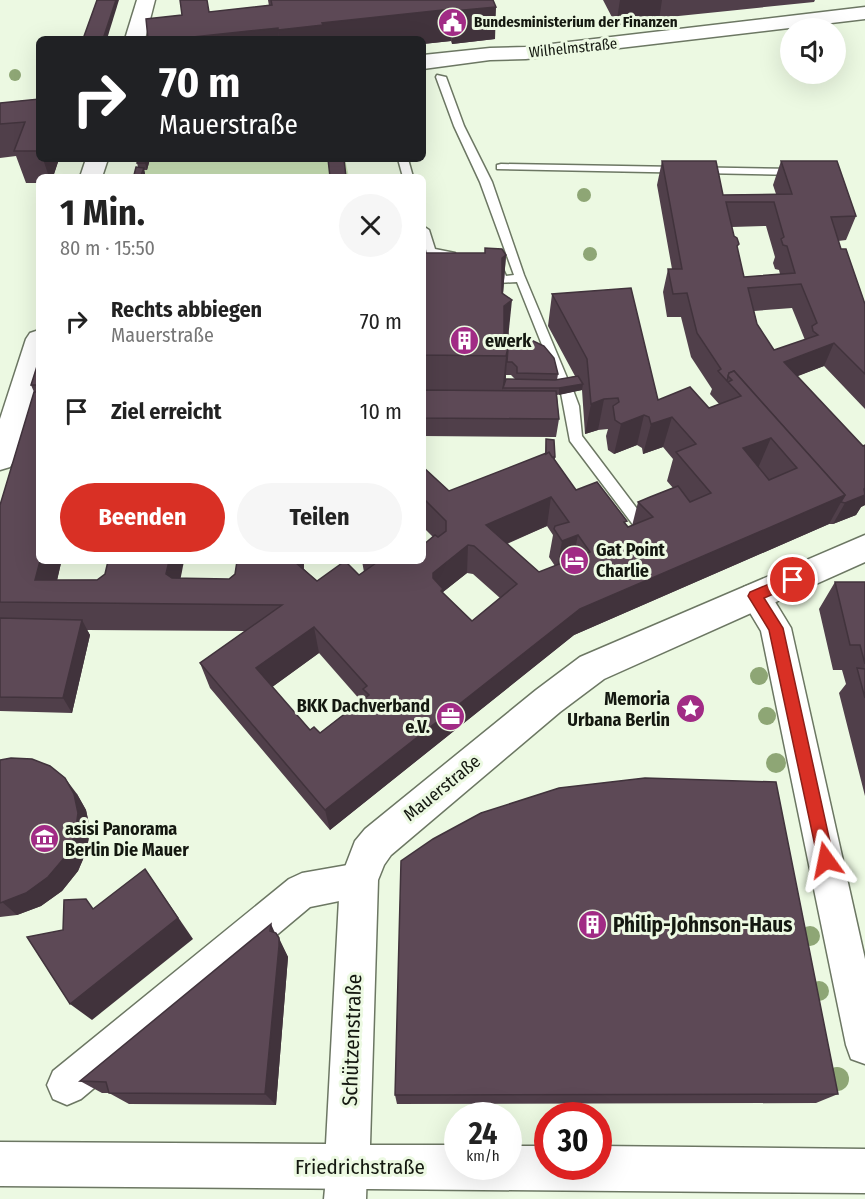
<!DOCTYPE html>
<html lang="de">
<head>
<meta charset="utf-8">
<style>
  :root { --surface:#fff; --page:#f6f6f6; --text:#222; --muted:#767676; --accent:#d93025 }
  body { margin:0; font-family:"Fira Sans Condensed",sans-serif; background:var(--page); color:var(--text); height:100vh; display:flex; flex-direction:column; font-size:22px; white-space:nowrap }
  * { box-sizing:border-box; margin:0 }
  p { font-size:20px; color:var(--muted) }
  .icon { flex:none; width:33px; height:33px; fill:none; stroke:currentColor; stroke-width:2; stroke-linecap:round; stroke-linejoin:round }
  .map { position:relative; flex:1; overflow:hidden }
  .drawer { position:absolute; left:36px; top:174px; width:390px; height:390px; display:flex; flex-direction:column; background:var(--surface); border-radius:9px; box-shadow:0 6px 24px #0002 }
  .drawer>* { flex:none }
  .hud { position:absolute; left:36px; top:36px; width:390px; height:126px; border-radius:9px; box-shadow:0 6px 24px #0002; background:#202124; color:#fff; overflow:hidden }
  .fabs { position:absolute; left:780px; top:18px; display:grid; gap:12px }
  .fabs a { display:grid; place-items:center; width:66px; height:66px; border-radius:50%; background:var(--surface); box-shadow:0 6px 24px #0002; font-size:30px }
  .speed { position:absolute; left:444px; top:1102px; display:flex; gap:12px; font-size:30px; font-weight:700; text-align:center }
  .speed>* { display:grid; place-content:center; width:78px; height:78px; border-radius:50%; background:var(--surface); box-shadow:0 6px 24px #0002; line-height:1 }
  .speed small { font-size:15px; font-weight:400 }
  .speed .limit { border:9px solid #d22; background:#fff; color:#111 }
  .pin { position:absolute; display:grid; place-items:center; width:51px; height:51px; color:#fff; margin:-26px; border:3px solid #fff; border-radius:50%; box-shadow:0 2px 6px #0007 }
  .me { position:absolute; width:66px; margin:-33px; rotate:348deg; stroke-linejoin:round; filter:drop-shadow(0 0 4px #0008) }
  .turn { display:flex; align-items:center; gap:21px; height:126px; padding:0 24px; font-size:27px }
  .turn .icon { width:78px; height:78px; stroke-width:2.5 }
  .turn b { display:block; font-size:42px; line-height:51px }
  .round { display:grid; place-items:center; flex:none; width:63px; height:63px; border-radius:32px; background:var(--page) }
  .head { display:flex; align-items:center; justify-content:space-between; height:102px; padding:0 24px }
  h1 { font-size:36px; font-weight:700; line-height:45px }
  .primary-button { display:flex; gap:12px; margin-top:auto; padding:12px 24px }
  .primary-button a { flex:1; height:69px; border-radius:36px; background:var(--accent); color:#fff; font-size:24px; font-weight:700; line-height:69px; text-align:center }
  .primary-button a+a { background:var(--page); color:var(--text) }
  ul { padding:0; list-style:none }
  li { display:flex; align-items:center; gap:18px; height:90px; padding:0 24px }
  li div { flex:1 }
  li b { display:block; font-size:22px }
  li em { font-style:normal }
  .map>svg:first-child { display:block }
</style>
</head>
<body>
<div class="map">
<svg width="865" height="1199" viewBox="0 0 865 1199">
  <rect width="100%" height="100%" fill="#ecf9e2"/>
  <polygon fill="#c9e1b5" points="142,159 345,159 349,177 137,177"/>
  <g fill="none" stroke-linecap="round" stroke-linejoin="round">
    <defs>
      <g id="service">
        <polygon points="437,75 446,77 464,126 492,182 524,275 570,385 568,388 573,390 579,406 582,436 647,522 649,526 647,530 637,530 570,441 561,393 564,390 558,385 517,282 498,283 489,264 495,260 499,261 506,276 514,275 480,182 454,126 436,77"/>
        <polygon points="398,159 408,159 413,177 403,177"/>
        <polygon points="501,164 796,169 801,172 796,175 497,169 497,165"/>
        <polygon points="423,226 429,230 435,249 455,253 455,259 426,255 423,248"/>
      </g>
      <g id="minor">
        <polygon points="137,0 155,0 145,39 125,39"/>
        <polygon points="86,159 108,159 102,177 80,177"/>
        <polygon points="39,330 39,379 14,460 10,467 0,470 0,419 26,339 30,333"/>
        <polygon points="755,583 766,587 791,628 865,959 865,1064 851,1059 846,1045 761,631 740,596 744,587"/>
        <polygon points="359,863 371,868 377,880 371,892 359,897 310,907 81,1099 67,1105 53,1099 47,1085 53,1071 289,879 302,873"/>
        <polygon points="347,1147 361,1153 367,1167 366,1199 324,1199 327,1167 333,1153"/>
      </g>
      <polygon id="tertiary" points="865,535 865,562 604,679 560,712 391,855 384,865 378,880 370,1145 458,1145 458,1167 508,1167 508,1146 548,1146 548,1167 598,1167 598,1146 865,1149 865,1193 0,1186 0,1142 326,1144 340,880 355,841 365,829 536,690 580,657"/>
      <polygon id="secondary" points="865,7 865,19 526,59 490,60 423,69 423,55 490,48 526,47"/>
    </defs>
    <use href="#service" stroke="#6c7763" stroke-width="3"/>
    <use href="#minor" stroke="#6c7763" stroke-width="3"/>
    <use href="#tertiary" stroke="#6c7763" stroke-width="3"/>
    <use href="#secondary" stroke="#6c7763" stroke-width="3"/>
    <use href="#service" fill="#fff" fill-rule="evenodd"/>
    <use href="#minor" fill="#fff" fill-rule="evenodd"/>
    <use href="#tertiary" fill="#fff" fill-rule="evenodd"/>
    <use href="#secondary" fill="#fff" fill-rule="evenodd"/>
  </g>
  <g fill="#8ea675">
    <circle cx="15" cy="75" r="6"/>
    <circle cx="584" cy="195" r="7"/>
    <circle cx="590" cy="254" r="7"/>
    <circle cx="759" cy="676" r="9"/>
    <circle cx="767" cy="716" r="9"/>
    <circle cx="776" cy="763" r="10"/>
    <circle cx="810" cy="936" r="10"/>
    <circle cx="819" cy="991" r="10"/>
    <circle cx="837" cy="1079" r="12"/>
  </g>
  <g fill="#503f4a" fill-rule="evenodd">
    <polygon points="268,0 493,0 495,39 452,44 451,41 423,44 423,39 148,39 209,12 269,6"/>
    <polygon points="603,0 815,0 814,2 659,18 659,20 616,25"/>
    <polygon points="39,99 39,159 59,159 53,177 39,177 39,183 26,183 16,156 0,158 0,103"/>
    <polygon points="138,159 150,159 147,170 144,170 145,174 145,177 134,177 134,175 138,167 137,163"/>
    <path d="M662,161L723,195L776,194L773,185L781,161L856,216L846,240L838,241L841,249L865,304V409L824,366L797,376L863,446L865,445V505L861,507L856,515L833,524H829L574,635L330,830L210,688L200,663L245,631L87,630L90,635L72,713L0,711V505L34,392L31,385L39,360V561H65L64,563H61L57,580L181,579H229L235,574L237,561H304V569L317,581L359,575L364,572L362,561H423L433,537L423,527V467L449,491L545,454L546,439L555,457V460L576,490L626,524L628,527L632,526L638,502L673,488L667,481L673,459L663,447L643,454L642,448L637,445L614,454L608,450L606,436L608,429L598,430L585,434L582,390L557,395L559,419L556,437L423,436V248L426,253L506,255L503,294L509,336L558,374L557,380L575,376L548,326L552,294L658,400L709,408L719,404L710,394L712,389L691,357L681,317H667L663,292L668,269H672L657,185ZM766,226L775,257L773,263L775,269L779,270L780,274L744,277L732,227ZM792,308L805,340L774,350L757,324L754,311ZM506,375H511L516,380L506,379ZM547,526L553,535L549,557L555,566L539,572L507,544ZM467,573L473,574L500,598L472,621L443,593V592ZM319,653L361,701L320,733L310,730L272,687Z"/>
    <polygon points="835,582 865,582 865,796 839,693 846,684 842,670 833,670 819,609"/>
    <polygon points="0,760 77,794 86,810 90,829 87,850 78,871 62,891 41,906 17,915 0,917"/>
    <polygon points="275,932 288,957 276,1105 129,1104 109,1093 102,1093 80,1081"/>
    <polygon points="838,1094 816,1103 397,1104 395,1095"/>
  </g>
  <g fill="#41333c">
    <polygon points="116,0 119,0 107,39 103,39"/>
    <polygon points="620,0 662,0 659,20 616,25"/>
    <polygon points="496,7 495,39 452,44 453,11"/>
    <polygon points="452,9 451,41 423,44 423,39 279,39 278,30 322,23"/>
    <polygon points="278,28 279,39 174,39 213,35"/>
    <polygon points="43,159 59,159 53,177 49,177"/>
    <polygon points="147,159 150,159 147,170 145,163"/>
    <polygon points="144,168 145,174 145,177 142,177"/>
    <polygon points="506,255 503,294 499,297 502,258"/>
    <polygon points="512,300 508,339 502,343 504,306"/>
    <polygon points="834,343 824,366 775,385 784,362"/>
    <polygon points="508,348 505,386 503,388 502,394 506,356"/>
    <polygon points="583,384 582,390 559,395 559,388"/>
    <polygon points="604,399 598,430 585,434 591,404"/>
    <polygon points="644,415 637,445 614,454 621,424"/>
    <polygon points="672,417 663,447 643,454 651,424"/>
    <polygon points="771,438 758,468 743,448"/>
    <polygon points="865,488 865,505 861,507 856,515 833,524 845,503"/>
    <polygon points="845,495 829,524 574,635 330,830 325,810 580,609"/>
    <polygon points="551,497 547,526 484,553 486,525"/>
    <polygon points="578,535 572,563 557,569 562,541"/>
    <polygon points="468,545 467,573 443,592 443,616 433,605 433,573"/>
    <polygon points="40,561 60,561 61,563 52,603 35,580"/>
    <polygon points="169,561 184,561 176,602 166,574"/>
    <polygon points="296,561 304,561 302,590"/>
    <polygon points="82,620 90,635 72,713 63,698"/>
    <polygon points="314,627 319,653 264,693 256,668"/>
    <polygon points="65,778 77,794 86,810 90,829 87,850 78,871 62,891 41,906 17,915 2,902"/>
    <polygon points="145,869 193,939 92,1020 70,1004"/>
    <polygon points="271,924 279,942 279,938 288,957 276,1105 265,1094"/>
  </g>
  <g fill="#5d4956" stroke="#41333c" stroke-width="1.5" fill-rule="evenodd">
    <polygon points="97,0 116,0 103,39 83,39"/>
    <polygon points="180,0 207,0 209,12 272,5 271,0 493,0 496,7 453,11 452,9 322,23 323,25 278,30 278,28 174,39 148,39 146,19 182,15"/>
    <polygon points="39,99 39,151 14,151 25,122 0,124 0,103"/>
    <polygon points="138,159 147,159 145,163 137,163"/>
    <polygon points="328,159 344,159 346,177 330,177"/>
    <path d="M662,161H716L723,195L792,194L781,161H837L856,216L831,217L841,249H846L865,304V374L834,343L784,362L863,446L865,445V488L864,489L865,495L845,503L841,502L845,495L734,371L729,373L727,381L718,371L721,369L697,333L687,293L673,294L668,269H682ZM726,202H774L784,237L781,239L783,245L787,246L795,273L744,277L737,246L739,244L737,238L734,236ZM801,284L817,323L812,326L813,331L818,335L774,350L757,324L748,288Z"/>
    <polygon points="136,167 144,168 141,175 134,175"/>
    <polygon points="423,248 425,248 426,253 485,253 485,248 502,249 506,255 502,258 502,293 512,300 504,306 504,344 508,348 506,356 423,355"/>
    <path d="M631,288L658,400L690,387L709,408L741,396L728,382L732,380L728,376L729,373L734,371L845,495L580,609L325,810L200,663L282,605L0,602V505L34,392H39V561H40L35,580H97L105,574L108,561H169L166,574L172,578L229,579L235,574L237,561H296V563L317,581L345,561L359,575L376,563L374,561H423V545L435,535L438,537L446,531V521L423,498V467L449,491L549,452L576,490L597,482L627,521L624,522L628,527L653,517L638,502L650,497L678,486L690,502L711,493L676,452L696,444L672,417L651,424L649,417L644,415L621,424L615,420L613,406L619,402L618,398L604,399L591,404L587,359L552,294ZM771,438L797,468L769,480L743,448ZM551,497L569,522L555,526L554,529L562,541L578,535L590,552L539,572L486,525ZM468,545L474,546L517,584L472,621L441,591L443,589L433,578V573ZM314,627L367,686L363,689L369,695L320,733L314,727L310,730L256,668Z"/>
    <polygon points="504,335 525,337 544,346 554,358 558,374 517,373 517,367 512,362 507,362 508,348 504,344"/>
    <polygon points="39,360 39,385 31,385"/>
    <polygon points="578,376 583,384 559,388 503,388 506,379 555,380"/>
    <polygon points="423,390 556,391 559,419 423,418"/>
    <polygon points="546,439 554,440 555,457 552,457 549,452 546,454"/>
    <polygon points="835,582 865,582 865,664 860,645 850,645"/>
    <polygon points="0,618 82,620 63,698 0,697"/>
    <polygon points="857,668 865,669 865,698"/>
    <polygon points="11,758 32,759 50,766 65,778 74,794 78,813 75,835 65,857 48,877 26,893 0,903 0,760"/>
    <polygon points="645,778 776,782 838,1094 395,1095 401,861 433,839 481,813 559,788"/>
    <polygon points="145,869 178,918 70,1004 27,937 63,930 64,900 86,899 93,909"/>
    <polygon points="271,924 270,931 276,933 279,938 279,946 265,1094 109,1093 106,1082 80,1081"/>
  </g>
  <polygon fill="#d93025" stroke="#8d1f18" stroke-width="1.5" points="793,574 799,580 797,584 764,598 783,628 834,860 831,865 826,867 820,865 818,860 769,630 748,596 750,592"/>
  <defs>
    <symbol id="civic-disc" viewBox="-11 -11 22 22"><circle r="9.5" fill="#a12b85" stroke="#ecf9e2"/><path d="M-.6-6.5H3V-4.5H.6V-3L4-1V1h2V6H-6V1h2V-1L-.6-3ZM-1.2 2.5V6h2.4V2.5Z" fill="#fff"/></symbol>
    <symbol id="building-disc" viewBox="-11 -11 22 22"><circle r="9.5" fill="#a12b85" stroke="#ecf9e2"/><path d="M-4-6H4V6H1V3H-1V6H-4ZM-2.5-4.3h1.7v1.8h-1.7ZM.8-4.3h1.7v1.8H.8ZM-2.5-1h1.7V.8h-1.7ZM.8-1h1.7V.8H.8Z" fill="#fff"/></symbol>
    <symbol id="hotel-disc" viewBox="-11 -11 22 22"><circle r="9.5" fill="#a12b85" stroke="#ecf9e2"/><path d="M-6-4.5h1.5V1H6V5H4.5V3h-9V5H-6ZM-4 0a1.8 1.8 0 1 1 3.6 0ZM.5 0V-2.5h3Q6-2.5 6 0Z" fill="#fff"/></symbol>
    <symbol id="sight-disc" viewBox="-11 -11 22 22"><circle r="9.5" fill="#a12b85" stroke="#ecf9e2"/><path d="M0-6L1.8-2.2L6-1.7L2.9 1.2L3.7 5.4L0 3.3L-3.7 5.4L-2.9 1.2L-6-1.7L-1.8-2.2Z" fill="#fff"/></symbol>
    <symbol id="office-disc" viewBox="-11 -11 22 22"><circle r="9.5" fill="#a12b85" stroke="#ecf9e2"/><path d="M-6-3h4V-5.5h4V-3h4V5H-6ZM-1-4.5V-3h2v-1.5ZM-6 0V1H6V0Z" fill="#fff"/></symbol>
    <symbol id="museum-disc" viewBox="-11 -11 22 22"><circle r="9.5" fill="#a12b85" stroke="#ecf9e2"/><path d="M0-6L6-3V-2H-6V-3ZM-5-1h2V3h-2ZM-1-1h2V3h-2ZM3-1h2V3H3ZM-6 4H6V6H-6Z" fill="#fff"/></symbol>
  </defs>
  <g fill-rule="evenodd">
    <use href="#civic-disc" x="436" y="6" width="33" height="33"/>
    <use href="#building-disc" x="448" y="324" width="33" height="33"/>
    <use href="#hotel-disc" x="558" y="544" width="33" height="33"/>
    <use href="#sight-disc" x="674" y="692" width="33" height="33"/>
    <use href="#office-disc" x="434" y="700" width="33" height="33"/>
    <use href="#museum-disc" x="28" y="822" width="33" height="33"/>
    <use href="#building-disc" x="576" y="908" width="33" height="33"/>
  </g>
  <g text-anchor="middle" stroke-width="6" stroke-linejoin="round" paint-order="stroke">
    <g font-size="15" font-weight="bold" fill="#141810" stroke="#ecf9e2" text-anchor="start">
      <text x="474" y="27">Bundesministerium der Finanzen</text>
    </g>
    <g font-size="15" fill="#141810" stroke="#ecf9e2">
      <text transform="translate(573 48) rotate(-6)" y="5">Wilhelmstraße</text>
    </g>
    <g font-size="18" font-weight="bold" fill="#141810" stroke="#ecf9e2" text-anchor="start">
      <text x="485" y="347">ewerk</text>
      <text x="596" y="556">Gat Point<tspan x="596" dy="21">Charlie</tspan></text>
      <text x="670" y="705" text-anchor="end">Memoria<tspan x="670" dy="21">Urbana Berlin</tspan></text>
      <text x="430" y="712" text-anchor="end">BKK Dachverband<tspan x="430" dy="21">e.V.</tspan></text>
      <text x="65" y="835">asisi Panorama<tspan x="65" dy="21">Berlin Die Mauer</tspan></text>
    </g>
    <g font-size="18" fill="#141810" stroke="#ecf9e2">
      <text transform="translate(442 788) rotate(-39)" y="6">Mauerstraße</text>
    </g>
    <g font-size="21" font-weight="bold" fill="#141810" stroke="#ecf9e2" text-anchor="start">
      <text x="613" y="932">Philip-Johnson-Haus</text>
    </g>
    <g font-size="21" fill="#141810" stroke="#ecf9e2">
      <text transform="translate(352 1040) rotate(-88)" y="7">Schützenstraße</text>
      <text x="360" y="1174">Friedrichstraße</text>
    </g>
  </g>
</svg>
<div class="fabs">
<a><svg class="icon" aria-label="sound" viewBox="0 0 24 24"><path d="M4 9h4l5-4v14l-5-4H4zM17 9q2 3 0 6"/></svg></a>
</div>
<div class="speed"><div>24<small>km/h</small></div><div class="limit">30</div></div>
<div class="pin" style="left:793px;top:580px;background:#d93025"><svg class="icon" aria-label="arrive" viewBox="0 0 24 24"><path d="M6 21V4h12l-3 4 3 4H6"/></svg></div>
<svg class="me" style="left:826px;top:860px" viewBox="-20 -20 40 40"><path d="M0-17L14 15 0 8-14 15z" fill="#d93025" stroke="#fff" stroke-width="4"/></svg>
<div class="hud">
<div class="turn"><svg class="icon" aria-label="right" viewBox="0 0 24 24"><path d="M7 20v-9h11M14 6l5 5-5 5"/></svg><div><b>70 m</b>Mauerstraße</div></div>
</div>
<section class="drawer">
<div class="head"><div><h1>1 Min.</h1><p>80 m · 15:50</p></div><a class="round"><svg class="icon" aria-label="close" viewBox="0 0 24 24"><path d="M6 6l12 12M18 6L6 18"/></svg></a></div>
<ul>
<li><svg class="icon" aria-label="right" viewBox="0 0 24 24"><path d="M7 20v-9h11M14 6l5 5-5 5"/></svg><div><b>Rechts abbiegen</b><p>Mauerstraße</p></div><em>70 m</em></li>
<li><svg class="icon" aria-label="arrive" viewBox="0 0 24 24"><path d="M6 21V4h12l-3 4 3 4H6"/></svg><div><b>Ziel erreicht</b></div><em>10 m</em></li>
</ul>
<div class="primary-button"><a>Beenden</a><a>Teilen</a></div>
</section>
</div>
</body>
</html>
